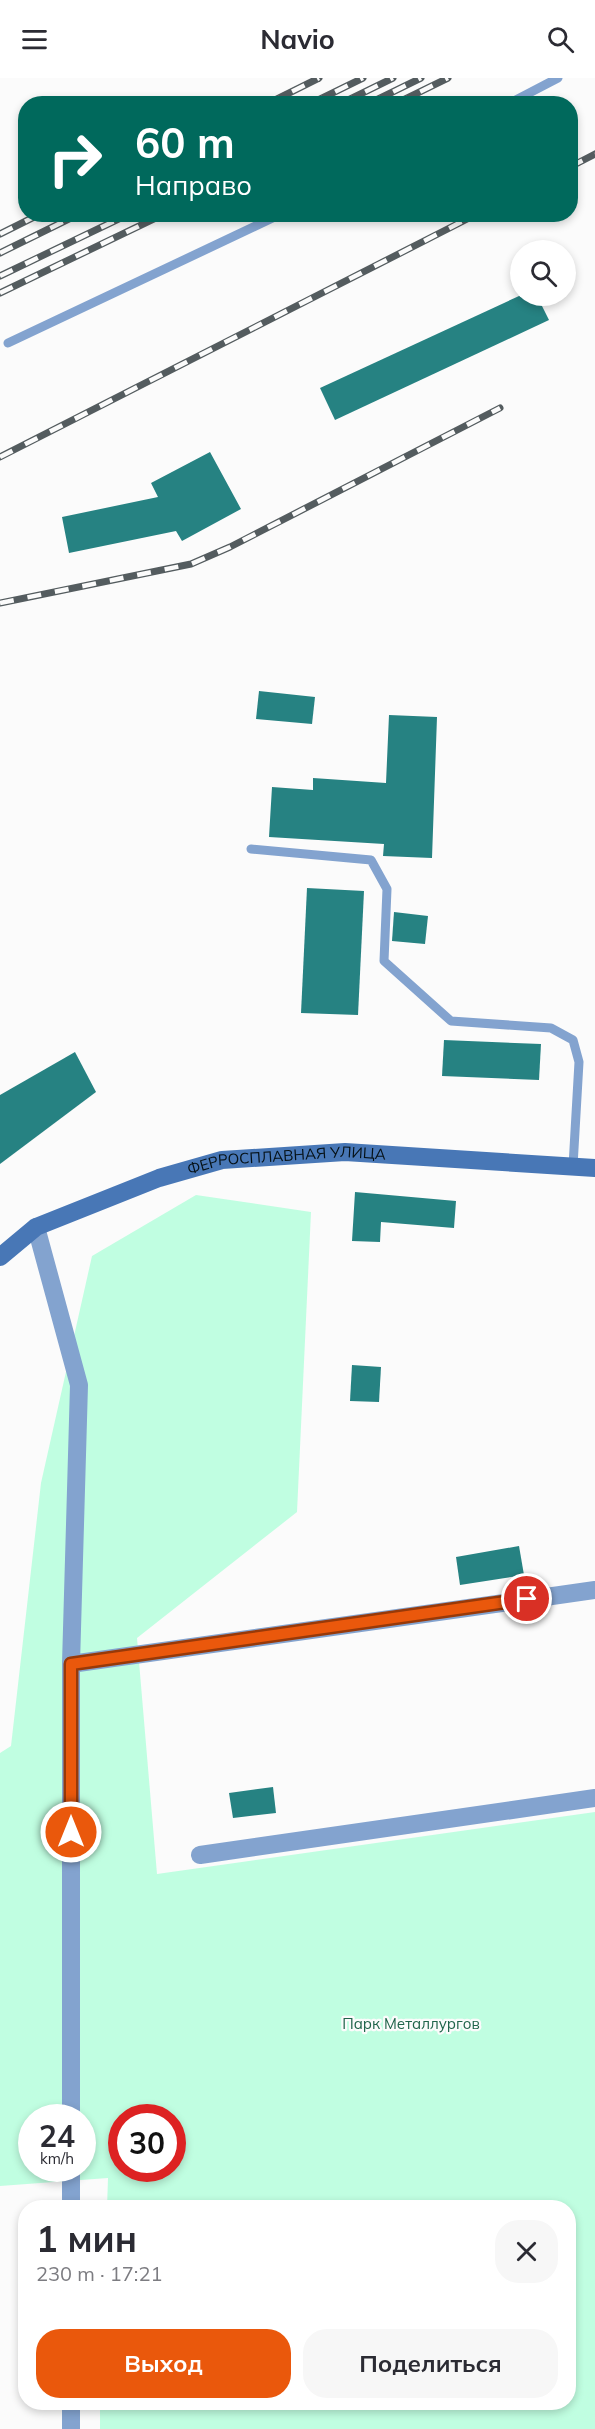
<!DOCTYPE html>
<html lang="ru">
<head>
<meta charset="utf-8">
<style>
  :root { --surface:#fff; --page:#f7f7f7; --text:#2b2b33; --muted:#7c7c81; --accent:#ea580c }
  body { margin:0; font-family:Mulish,sans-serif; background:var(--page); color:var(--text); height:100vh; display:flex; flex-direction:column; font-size:22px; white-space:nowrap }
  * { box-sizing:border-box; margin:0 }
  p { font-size:20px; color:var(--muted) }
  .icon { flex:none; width:33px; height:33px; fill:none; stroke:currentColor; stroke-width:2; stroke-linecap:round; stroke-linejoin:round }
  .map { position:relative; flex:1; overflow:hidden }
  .sheet { position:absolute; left:18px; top:2122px; width:558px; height:210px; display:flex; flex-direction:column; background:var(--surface); border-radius:24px; box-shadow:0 3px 9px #0003 }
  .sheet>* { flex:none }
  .guide { position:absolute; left:18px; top:18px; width:560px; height:126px; border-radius:24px; box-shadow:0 3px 9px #0003; background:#00695c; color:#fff; overflow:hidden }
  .controls { position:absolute; left:510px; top:162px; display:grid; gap:12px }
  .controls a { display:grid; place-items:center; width:66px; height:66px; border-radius:50%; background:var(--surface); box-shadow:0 3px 9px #0003; font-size:30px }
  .speed { position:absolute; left:18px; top:2026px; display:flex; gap:12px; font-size:30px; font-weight:700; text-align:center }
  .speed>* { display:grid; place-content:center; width:78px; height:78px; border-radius:50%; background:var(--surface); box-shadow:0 3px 9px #0003; line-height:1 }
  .speed small { font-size:15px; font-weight:400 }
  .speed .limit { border:9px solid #d22; background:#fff; color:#111 }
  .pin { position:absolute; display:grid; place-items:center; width:51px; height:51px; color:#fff; margin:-26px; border:3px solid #fff; border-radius:50%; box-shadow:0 2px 6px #0007 }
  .me { position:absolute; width:66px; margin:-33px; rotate:0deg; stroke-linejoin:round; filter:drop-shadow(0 0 4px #0008) }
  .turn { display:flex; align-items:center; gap:21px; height:126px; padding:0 18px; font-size:27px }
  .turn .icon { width:78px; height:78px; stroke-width:2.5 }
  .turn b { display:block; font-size:42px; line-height:51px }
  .round { display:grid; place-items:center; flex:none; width:63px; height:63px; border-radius:24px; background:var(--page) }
  .summary { display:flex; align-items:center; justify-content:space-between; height:102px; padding:0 18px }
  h1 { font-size:36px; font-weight:700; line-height:45px }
  .action { display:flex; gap:12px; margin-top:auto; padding:12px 18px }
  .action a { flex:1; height:69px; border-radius:24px; background:var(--accent); color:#fff; font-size:24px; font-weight:700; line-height:69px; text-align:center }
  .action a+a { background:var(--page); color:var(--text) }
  header { display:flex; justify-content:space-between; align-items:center; height:78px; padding:0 18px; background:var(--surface); font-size:27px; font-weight:700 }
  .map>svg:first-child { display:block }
</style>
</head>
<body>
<header><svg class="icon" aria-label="menu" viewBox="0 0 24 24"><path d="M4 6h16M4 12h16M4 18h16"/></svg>Navio<svg class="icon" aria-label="search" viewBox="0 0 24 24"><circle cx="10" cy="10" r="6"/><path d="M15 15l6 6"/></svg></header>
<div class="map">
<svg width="595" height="2351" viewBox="0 0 595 2351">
  <rect width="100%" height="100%" fill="#fbfbfb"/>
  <path fill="#c0fee1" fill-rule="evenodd" d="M196,1117L311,1134L297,1434L137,1560L157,1796L595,1734V2351H100V2325H568V2130H107L108,2100L0,2108V1675L11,1668L41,1405L92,1178ZM32,2040H82V2091H32ZM122,2040H172V2091H122Z"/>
  <g fill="#268282">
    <polygon points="519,218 537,218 549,242 335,342 320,310"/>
    <polygon points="210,374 241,431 182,463 176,453 69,475 62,439 158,419 151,405"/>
    <polygon points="259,613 315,619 312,646 256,641"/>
    <polygon points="389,637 437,639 432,780 383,778 384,766 269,759 272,709 313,712 313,700 386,705"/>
    <polygon points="307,810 364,813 358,937 301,935"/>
    <polygon points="394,834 428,838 425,866 392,863"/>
    <polygon points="444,962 541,966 539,1002 442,998"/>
    <polygon points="75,974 96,1014 0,1086 0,1017"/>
    <polygon points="355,1114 456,1123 454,1150 381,1144 380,1164 352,1163"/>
    <polygon points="352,1287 381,1289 379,1324 350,1323"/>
    <polygon points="519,1468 524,1497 460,1507 456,1479"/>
    <polygon points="273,1709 276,1735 233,1740 229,1715"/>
  </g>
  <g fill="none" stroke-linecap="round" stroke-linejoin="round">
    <g stroke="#83a3cf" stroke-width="9">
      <polyline points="508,26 558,0"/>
      <polyline points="8,265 281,136"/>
      <polyline points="251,771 371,782 387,811 384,883 451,943 551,950 573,962 579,984 573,1088"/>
    </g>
    <g stroke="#83a3cf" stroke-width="18">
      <polyline points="36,1149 79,1307 71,1586 71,2040"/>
      <polyline points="71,1586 595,1512"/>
      <polyline points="200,1777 595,1720"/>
      <polyline points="71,2130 71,2091"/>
      <polyline points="71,2351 71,2325"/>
    </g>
    <path stroke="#4877b6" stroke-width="18" id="s1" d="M0,1179L36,1149L159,1100L222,1082L345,1074L595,1090"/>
    <defs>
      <g id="rail">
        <polyline points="267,26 319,0"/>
        <polyline points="310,26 363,0"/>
        <polyline points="340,26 393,0"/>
        <polyline points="368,26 421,0"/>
        <polyline points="395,26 448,0"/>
        <polyline points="570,89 595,76"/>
        <polyline points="0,156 40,136"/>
        <polyline points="0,175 79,136"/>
        <polyline points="0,198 129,136"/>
        <polyline points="0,215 164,136"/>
        <polyline points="0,379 477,136"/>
        <polyline points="0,525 191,486 230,469 500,330"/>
      </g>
    </defs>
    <use href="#rail" stroke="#545c5f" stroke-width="7"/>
    <use href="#rail" stroke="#fbfbfb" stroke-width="4.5" stroke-dasharray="14" stroke-linecap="butt"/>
  </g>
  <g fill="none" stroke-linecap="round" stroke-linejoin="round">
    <defs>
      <polyline id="route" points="71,1754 71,1586 527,1521"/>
    </defs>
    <use href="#route" stroke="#983908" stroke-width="15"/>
    <use href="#route" stroke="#ea580c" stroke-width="10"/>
  </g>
  <g text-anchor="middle" stroke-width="4.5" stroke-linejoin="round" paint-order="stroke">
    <g font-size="15" fill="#051015" stroke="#fbfbfb">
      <text dy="5" stroke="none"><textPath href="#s1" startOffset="309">ФЕРРОСПЛАВНАЯ УЛИЦА</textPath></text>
    </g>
    <g font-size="15" fill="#1f644a" stroke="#fbfbfb">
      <text x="411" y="1951">Парк Металлургов</text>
    </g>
  </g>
</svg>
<div class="controls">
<a><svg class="icon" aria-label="search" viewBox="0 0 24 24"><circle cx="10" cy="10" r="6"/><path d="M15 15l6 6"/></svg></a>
</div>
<div class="speed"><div>24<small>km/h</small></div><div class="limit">30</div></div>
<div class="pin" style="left:527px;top:1521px;background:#d93025"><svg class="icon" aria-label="arrive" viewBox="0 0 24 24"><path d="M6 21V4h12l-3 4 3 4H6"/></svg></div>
<svg class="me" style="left:71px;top:1754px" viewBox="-20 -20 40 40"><circle r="17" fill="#ea580c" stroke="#fff" stroke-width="3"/><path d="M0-11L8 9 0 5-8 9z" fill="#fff"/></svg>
<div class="guide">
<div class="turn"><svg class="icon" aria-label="right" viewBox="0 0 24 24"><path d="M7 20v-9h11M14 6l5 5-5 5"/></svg><div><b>60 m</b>Направо</div></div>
</div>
<section class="sheet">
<div class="summary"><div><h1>1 мин</h1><p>230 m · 17:21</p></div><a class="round"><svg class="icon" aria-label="close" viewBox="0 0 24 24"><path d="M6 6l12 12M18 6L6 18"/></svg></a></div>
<div class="action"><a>Выход</a><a>Поделиться</a></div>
</section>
</div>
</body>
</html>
